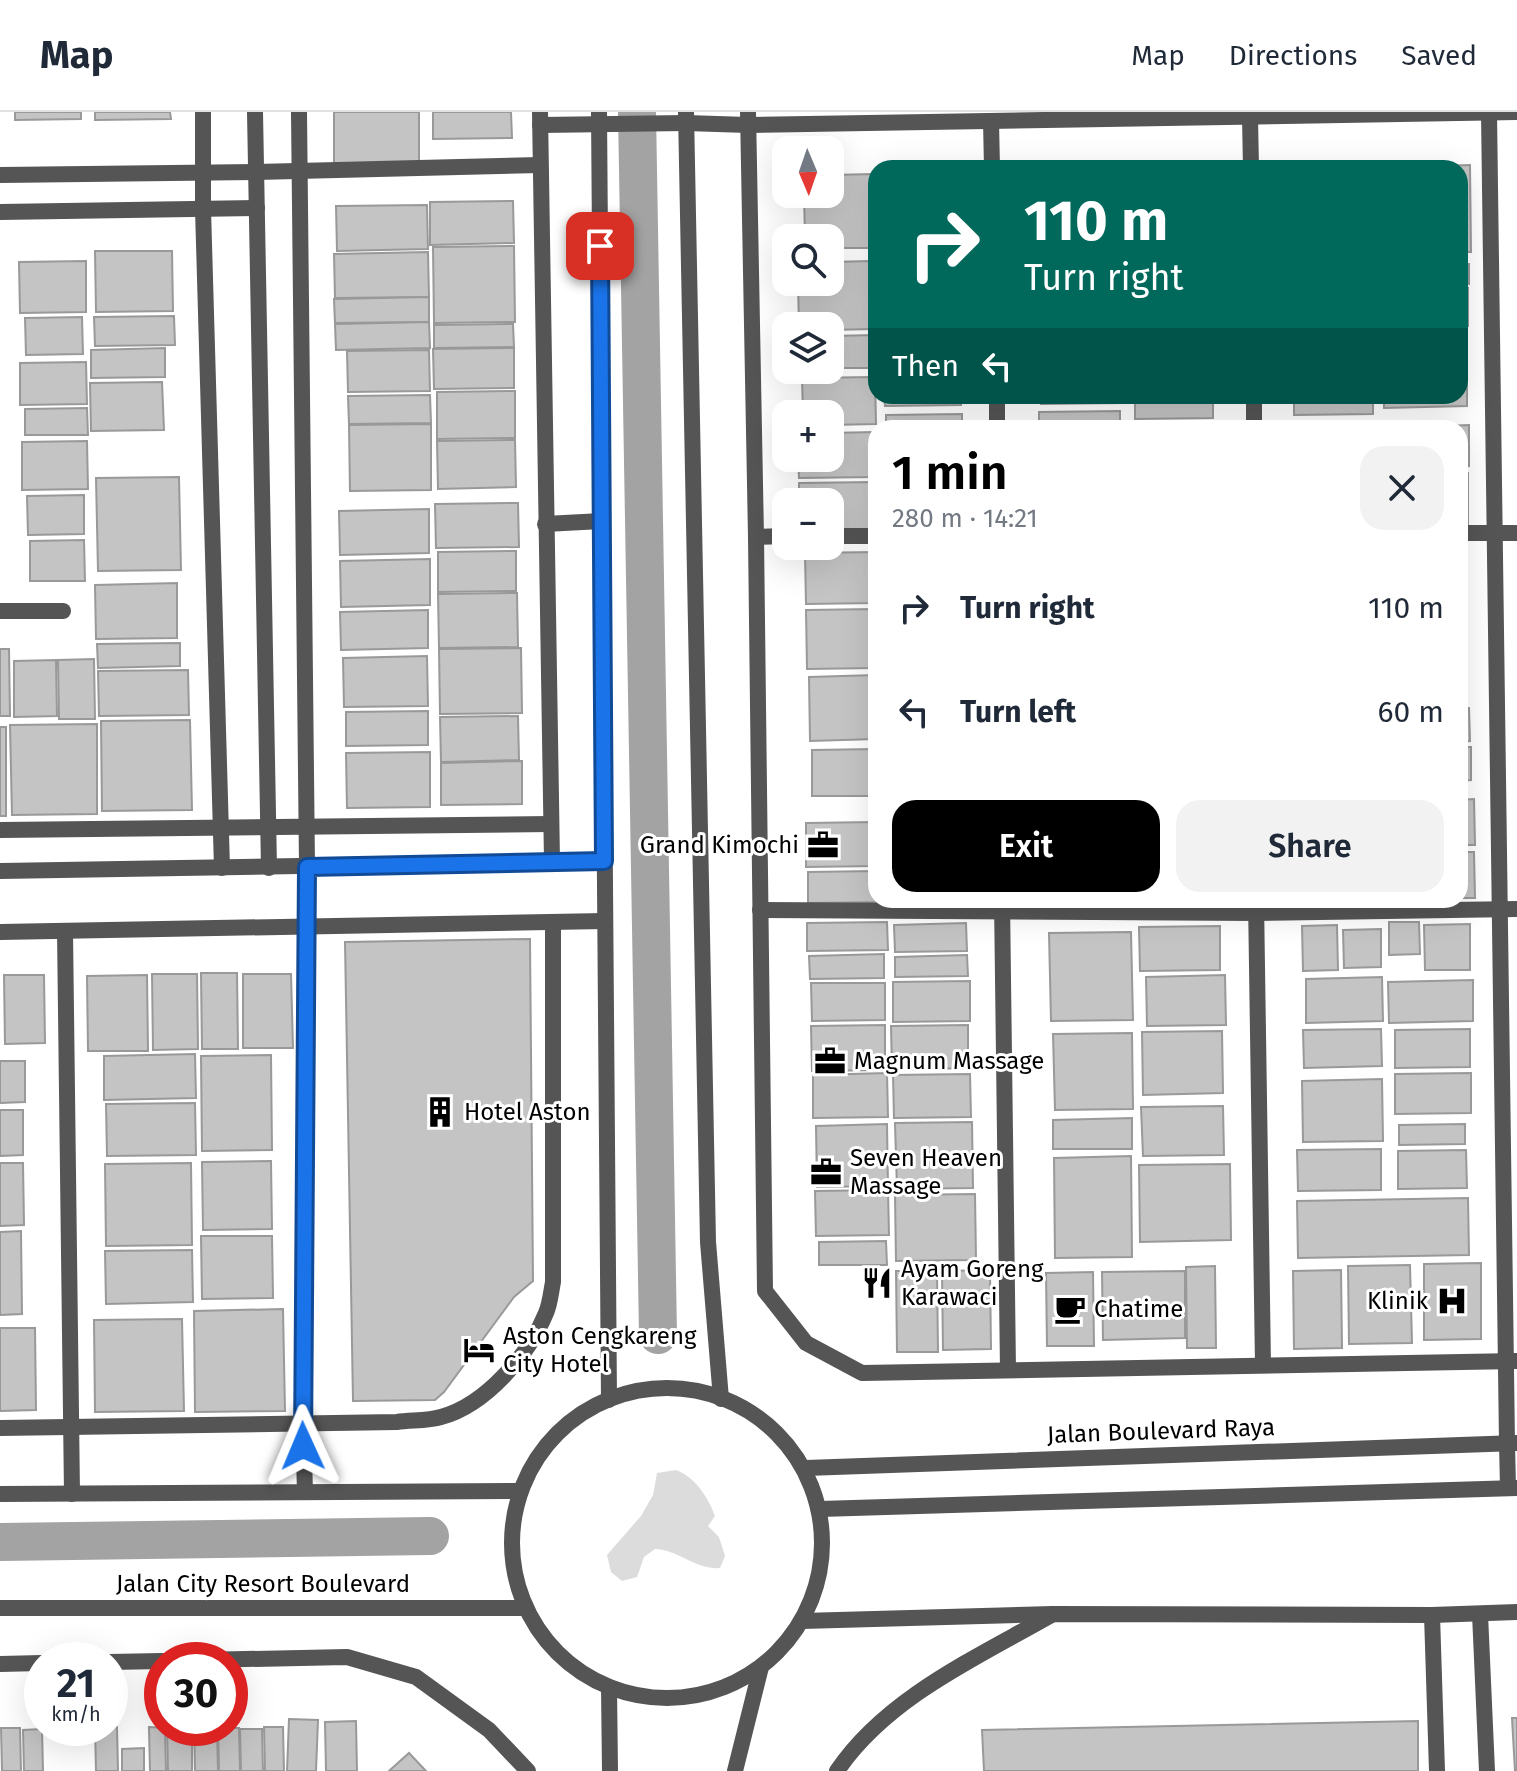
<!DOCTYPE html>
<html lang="en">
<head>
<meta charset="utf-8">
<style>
  :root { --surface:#fff; --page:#f2f2f3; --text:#1f2937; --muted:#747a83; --line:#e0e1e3; --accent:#000 }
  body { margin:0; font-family:"Fira Sans",sans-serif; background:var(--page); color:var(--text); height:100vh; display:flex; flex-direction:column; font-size:30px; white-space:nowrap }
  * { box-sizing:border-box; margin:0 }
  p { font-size:26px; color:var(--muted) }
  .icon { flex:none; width:44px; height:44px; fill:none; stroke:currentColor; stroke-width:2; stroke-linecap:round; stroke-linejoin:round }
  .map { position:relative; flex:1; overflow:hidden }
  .panel { position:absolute; left:868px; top:308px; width:600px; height:488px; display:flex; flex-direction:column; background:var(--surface); border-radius:24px; box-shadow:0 8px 32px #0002 }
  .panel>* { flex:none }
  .banner { position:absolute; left:868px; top:48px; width:600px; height:244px; border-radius:24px; box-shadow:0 8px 32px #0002; background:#00695c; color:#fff; overflow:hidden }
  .needle { width:52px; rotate:178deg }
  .tools { position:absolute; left:772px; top:24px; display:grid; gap:16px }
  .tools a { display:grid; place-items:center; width:72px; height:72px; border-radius:16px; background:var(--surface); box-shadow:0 8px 32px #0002; font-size:40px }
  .speed { position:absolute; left:24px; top:1530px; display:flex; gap:16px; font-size:40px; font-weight:700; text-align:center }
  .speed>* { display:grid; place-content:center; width:104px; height:104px; border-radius:50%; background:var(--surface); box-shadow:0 8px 32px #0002; line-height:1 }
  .speed small { font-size:20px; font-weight:400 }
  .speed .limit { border:12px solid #d22; background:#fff; color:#111 }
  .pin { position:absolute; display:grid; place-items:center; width:68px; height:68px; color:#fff; margin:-34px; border-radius:16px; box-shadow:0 4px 12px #0006 }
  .me { position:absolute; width:88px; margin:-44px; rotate:359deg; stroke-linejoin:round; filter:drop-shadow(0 0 6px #0008) }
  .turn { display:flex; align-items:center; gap:28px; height:168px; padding:0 24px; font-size:36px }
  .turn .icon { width:104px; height:104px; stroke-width:2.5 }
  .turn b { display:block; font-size:56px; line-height:68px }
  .then { display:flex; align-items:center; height:76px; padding:0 24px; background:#0003; gap:16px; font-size:30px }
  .round { display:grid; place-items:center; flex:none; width:84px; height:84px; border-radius:24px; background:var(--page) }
  .head { display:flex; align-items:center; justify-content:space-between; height:136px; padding:0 24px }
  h1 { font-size:48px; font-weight:600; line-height:60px; color:var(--accent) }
  .button { display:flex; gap:16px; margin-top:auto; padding:16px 24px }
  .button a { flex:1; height:92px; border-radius:24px; background:var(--accent); color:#fff; font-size:32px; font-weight:600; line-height:92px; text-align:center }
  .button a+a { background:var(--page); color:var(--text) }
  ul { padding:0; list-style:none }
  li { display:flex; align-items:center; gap:24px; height:104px; padding:0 24px }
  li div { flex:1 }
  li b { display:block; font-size:30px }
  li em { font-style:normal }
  header { display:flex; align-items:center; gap:48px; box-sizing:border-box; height:112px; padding:0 40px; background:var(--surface); border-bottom:2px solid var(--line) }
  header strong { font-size:38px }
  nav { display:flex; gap:44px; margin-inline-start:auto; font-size:28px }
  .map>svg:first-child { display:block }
</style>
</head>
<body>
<header>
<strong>Map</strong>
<nav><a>Map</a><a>Directions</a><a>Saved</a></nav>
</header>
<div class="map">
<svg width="1517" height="1659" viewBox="0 0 1517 1659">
  <rect width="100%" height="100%" fill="#fff"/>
  <path fill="#dcdcdc" d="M676,1358C695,1365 708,1385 715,1404L708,1414L719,1425L725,1444L720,1456C696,1458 679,1438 655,1437L644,1445L637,1465L622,1469L611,1460L607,1443L641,1404L653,1383L657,1361Z"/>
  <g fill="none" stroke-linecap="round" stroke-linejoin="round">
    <g stroke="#a3a3a3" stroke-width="38">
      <polyline points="637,0 658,1223"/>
      <polyline points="0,1430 430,1424"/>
    </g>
  </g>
  <g fill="#c4c4c4" stroke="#999" stroke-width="2">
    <polygon points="15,0 81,0 81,7 15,8"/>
    <polygon points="95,0 170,0 171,7 95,8"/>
    <polygon points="334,0 419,0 419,53 334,54"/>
    <polygon points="433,0 511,0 512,26 433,27"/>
    <polygon points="1470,53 1471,140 1460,140 1460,56 1435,56 1435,54"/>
    <polygon points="875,62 876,136 830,136 830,126 805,126 804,82 830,82 830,63"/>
    <polygon points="513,89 514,131 430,133 430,90"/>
    <polygon points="427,93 428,137 337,139 336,94"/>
    <polygon points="514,134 515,210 434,211 433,135"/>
    <polygon points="95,139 172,139 173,199 96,200"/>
    <polygon points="428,140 429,185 335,186 334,142"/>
    <polygon points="86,149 86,200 20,201 19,150"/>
    <polygon points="872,149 874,217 830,218 830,214 799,214 798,170 830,170 830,150"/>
    <rect x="1460" y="152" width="9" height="20"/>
    <polygon points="1468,176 1468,214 1460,215 1460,177"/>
    <polygon points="429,185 429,210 335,211 334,187"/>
    <polygon points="174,204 175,233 95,234 94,205"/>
    <polygon points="82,205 83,242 26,243 25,206"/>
    <polygon points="429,210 430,236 336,238 335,212"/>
    <polygon points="513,212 514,235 434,236 434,213"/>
    <polygon points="876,223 876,256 830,256 830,224"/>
    <polygon points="165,236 165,265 91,266 91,238"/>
    <polygon points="514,236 514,276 434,277 433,237"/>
    <polygon points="429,238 430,279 348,280 347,239"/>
    <polygon points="86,250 87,292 20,293 20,251"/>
    <polygon points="1460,261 1467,261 1467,294 1384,296 1384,284 1460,284"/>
    <polygon points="875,265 876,312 830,313 830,302 803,302 802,266"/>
    <polygon points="162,270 164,318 91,319 90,271"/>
    <polygon points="515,279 515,326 437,327 437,280"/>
    <polygon points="430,283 431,311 349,312 348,284"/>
    <polygon points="884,284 961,284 961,293 885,294"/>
    <polygon points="1041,284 1123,284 1123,291 1041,292"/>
    <polygon points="1135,284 1213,284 1213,306 1135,307"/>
    <polygon points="1294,284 1373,284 1373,302 1294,303"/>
    <polygon points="87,296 88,323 25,323 25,297"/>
    <polygon points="1120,299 1120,316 1039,316 1039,300"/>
    <polygon points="962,302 962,316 886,316 886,303"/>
    <polygon points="431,312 431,378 350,379 349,313"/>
    <polygon points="1469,313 1469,354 1460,355 1460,316 1383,316"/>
    <polygon points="875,320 875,365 799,366 798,346 830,346 830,321"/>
    <polygon points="515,328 516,375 438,377 437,329"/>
    <polygon points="87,329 88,377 22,378 22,330"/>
    <rect x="1460" y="361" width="8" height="51"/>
    <polygon points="179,365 181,458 98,459 96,366"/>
    <polygon points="874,370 875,421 830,421 830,390 799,390 799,371"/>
    <polygon points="84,383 84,422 28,423 27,384"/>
    <polygon points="518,391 519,435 436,436 435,392"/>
    <polygon points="429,397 429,441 340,443 339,399"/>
    <polygon points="84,428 85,469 30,469 30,429"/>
    <polygon points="516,439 516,479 438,480 438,440"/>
    <polygon points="876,440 876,491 806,492 805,441"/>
    <polygon points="1460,440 1466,440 1467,489 1460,489"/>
    <polygon points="430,447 430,493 341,495 340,449"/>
    <polygon points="177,471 177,526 96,527 95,473"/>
    <polygon points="517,481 518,535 439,536 438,482"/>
    <polygon points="876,497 876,556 807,557 806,498"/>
    <polygon points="428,498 428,536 341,538 340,500"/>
    <polygon points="180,531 180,554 98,556 97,532"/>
    <polygon points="521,536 522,601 440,602 439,537"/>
    <polygon points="0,537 9,537 10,604 0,604"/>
    <polygon points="1466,537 1466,583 1460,583 1460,538"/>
    <polygon points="427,544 428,594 344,595 343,546"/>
    <polygon points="94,547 95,607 59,607 58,548"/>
    <polygon points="56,548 57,604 14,605 14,549"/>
    <polygon points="188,558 189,603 99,604 98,559"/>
    <polygon points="876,563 876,627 810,629 809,565"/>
    <polygon points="1460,596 1469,596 1470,629 1460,630"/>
    <polygon points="428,599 428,633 346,634 346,600"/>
    <polygon points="518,604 519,648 441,650 440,605"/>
    <polygon points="190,608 192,698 102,699 101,609"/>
    <polygon points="97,612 97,702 12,703 10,613"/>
    <rect x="0" y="615" width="6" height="89"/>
    <polygon points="1460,635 1471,635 1471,668 1460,669"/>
    <polygon points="876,637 876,684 812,684 812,638"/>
    <polygon points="430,640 430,695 347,696 346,641"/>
    <polygon points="522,649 522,692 441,693 441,651"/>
    <polygon points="1474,687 1475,733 1460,733 1460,688"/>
    <polygon points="876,710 876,754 806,755 806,711"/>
    <polygon points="1460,740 1474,740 1475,786 1460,786"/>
    <polygon points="876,759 876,788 889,788 890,790 808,791 808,760"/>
    <polygon points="895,788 969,788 969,791 896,792"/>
    <polygon points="1048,788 1126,788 1126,792 1048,793"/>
    <polygon points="1140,788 1220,788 1220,795 1140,796"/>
    <polygon points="1304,788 1379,788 1379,791 1304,792"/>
    <polygon points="887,810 888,838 807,839 807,811"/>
    <polygon points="1389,810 1419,810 1420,842 1389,843"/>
    <polygon points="966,811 967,839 895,840 894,813"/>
    <polygon points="1470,812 1470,858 1425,858 1424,813"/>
    <polygon points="1337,813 1338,858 1303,859 1302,814"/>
    <polygon points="1220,814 1220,858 1140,859 1139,815"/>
    <polygon points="1381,817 1381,855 1344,856 1343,818"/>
    <polygon points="1131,820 1133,908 1051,909 1049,821"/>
    <polygon points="530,827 533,1169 514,1185 444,1280 435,1288 353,1289 345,830"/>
    <polygon points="884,842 884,866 810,867 809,844"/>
    <polygon points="967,843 968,864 895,865 895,845"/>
    <polygon points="201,861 237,861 238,937 202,937"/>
    <polygon points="152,862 197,862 198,937 153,938"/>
    <polygon points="243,862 291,862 293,936 243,936"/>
    <polygon points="4,863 44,863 45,931 5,932"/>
    <polygon points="147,863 148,939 88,939 87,864"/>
    <polygon points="1225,863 1226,913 1147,914 1146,865"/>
    <polygon points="1382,865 1383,909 1306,911 1306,867"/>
    <polygon points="1473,868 1473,909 1389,911 1388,870"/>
    <polygon points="970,869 970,909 893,910 893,870"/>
    <polygon points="811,871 885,871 885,908 812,909"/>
    <polygon points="885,913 885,958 812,959 811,914"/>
    <polygon points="968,913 968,956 892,958 891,914"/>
    <polygon points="1381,917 1382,954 1304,956 1303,918"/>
    <polygon points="1470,917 1470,955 1395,956 1395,918"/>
    <polygon points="1222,919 1223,981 1143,983 1142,920"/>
    <polygon points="1132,921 1133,997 1055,998 1053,922"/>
    <polygon points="195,942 196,986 104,988 104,944"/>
    <polygon points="271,943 272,1038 202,1039 201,944"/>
    <polygon points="0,949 25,949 25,990 0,991"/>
    <polygon points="887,961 888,1005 813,1006 813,963"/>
    <polygon points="1471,961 1471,1001 1395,1002 1395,962"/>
    <polygon points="970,962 971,1005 894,1006 893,963"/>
    <polygon points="1382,967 1383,1029 1303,1030 1302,969"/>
    <polygon points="195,991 196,1043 107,1044 106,992"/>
    <polygon points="1223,994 1224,1043 1143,1044 1141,995"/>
    <polygon points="0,998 23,998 23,1043 0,1044"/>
    <polygon points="1132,1006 1132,1037 1053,1037 1053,1008"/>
    <polygon points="972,1010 973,1076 897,1077 895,1011"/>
    <polygon points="887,1012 888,1074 817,1075 816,1014"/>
    <polygon points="1465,1012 1465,1032 1399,1033 1399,1013"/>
    <polygon points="1381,1037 1381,1078 1298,1079 1297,1038"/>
    <polygon points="1466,1038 1467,1076 1398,1077 1398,1039"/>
    <polygon points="1131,1044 1132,1145 1055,1146 1054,1046"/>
    <polygon points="271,1049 272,1117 203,1118 202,1050"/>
    <polygon points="0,1051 23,1051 24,1113 0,1114"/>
    <polygon points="191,1051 192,1133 106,1134 105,1052"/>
    <polygon points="1230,1052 1231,1128 1140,1130 1139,1053"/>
    <polygon points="888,1078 889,1123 816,1124 815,1079"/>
    <polygon points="975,1082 976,1148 896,1149 895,1083"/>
    <polygon points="1468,1086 1469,1143 1298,1146 1297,1089"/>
    <polygon points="21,1119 22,1202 0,1203 0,1120"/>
    <polygon points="201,1124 272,1124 273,1186 202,1187"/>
    <polygon points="886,1129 887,1153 819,1153 819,1130"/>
    <polygon points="192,1138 193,1190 106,1192 105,1139"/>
    <polygon points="1481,1151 1481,1227 1424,1228 1424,1152"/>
    <polygon points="1410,1153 1412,1231 1349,1232 1348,1154"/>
    <polygon points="1215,1154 1216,1236 1187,1236 1186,1155"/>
    <polygon points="990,1158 991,1237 943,1238 942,1159"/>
    <polygon points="1341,1158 1342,1236 1294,1237 1293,1159"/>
    <polygon points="896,1159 937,1159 938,1240 897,1240"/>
    <polygon points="1185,1159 1185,1226 1103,1228 1102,1160"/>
    <polygon points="1093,1160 1094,1234 1047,1234 1046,1161"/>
    <polygon points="283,1197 285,1299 195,1300 194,1199"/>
    <polygon points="182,1207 184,1299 95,1300 94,1208"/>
    <polygon points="0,1216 35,1216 36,1298 0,1299"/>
    <polygon points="1512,1606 1517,1606 1517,1659 1515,1659"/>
    <polygon points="289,1607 318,1608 316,1659 287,1659"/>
    <polygon points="356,1609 357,1659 326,1659 325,1610"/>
    <polygon points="1418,1609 1418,1659 984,1659 982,1618"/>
    <polygon points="117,1615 118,1659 96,1659 95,1616"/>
    <polygon points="149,1615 165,1616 166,1659 150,1659"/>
    <polygon points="264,1615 283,1615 284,1659 265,1659"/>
    <polygon points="1,1616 20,1616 21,1659 2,1659"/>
    <polygon points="167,1616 192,1616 192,1659 168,1659"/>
    <polygon points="194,1616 217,1616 218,1659 195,1659"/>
    <polygon points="218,1616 239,1616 240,1659 219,1659"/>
    <polygon points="42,1617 43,1659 24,1659 23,1618"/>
    <polygon points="240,1617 262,1617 263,1659 241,1659"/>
    <polygon points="144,1636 144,1659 122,1659 122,1637"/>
    <polygon points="409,1641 426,1659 389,1659"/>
  </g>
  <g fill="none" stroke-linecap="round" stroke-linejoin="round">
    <g stroke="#555" stroke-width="16">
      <polyline points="203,0 203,97 222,756"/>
      <polyline points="299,0 307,755"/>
      <polyline points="748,0 756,425 765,1179 806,1231 862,1261 1517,1249"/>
      <polyline points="1489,1 1507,1331"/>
      <polyline points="1250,5 1251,56"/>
      <polyline points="991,9 992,56"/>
      <polyline points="686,11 748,13 1517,0"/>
      <polyline points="256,60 540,53"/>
      <polyline points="997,284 997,316"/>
      <polyline points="1254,284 1254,316"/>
      <polyline points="1460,421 1517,421"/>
      <polyline points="830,424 876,424"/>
      <polyline points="756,425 786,424"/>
      <polyline points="0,718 551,712"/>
      <polyline points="1002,788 1008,1258"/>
      <polyline points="1256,788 1263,1253"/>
      <polyline points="760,798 1256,801 1517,797"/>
      <polyline points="0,820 605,809"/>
      <polyline points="200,1548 347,1545 416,1565 489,1618 528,1659"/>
      <polyline points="110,1550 162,1549"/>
      <polyline points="0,1552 42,1551"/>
      <path d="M837,1659C887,1585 978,1545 1053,1502"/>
    </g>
    <g stroke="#555" stroke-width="16">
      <polyline points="255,0 269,756"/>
      <polyline points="540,0 552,749"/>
      <polyline points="540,13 686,11"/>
      <polyline points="0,63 256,60"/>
      <polyline points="0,100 257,96"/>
      <polyline points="545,412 602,409"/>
      <polyline points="0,499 63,499"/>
      <polyline points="0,759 604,749"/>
      <polyline points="65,819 72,1382"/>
      <path d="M0,1316L397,1310C411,1308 428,1309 441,1305C486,1293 529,1242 546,1201C550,1192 551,1180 553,1170V810"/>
      <polyline points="1507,1331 1508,1376"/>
      <polyline points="305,1380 303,1311 307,755"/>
      <polyline points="1480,1502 1487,1659"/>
      <polyline points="1432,1503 1437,1659"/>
      <polyline points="802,1509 1053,1502 1432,1503 1517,1500"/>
    </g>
    <g stroke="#555" stroke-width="16">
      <polyline points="599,0 609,1288"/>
      <polyline points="686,0 708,1130 721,1287"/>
      <circle cx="667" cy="1431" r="155"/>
      <polyline points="806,1356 1517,1331"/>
      <polyline points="0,1382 519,1379"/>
      <polyline points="820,1397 1517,1376"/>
      <polyline points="0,1496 525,1496"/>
      <polyline points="609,1575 610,1659"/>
      <polyline points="735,1659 761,1555"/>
    </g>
  </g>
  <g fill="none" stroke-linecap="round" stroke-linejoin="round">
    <defs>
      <polyline id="route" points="303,1334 307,755 604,749 600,134"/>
    </defs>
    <use href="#route" stroke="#114b97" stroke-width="20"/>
    <use href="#route" stroke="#1a73e8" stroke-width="14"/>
  </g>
  <defs>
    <symbol id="office-bare" viewBox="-9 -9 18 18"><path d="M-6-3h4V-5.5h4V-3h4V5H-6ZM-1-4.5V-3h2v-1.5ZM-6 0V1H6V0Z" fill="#000" stroke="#fff" stroke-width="2.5" paint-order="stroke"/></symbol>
    <symbol id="building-bare" viewBox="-9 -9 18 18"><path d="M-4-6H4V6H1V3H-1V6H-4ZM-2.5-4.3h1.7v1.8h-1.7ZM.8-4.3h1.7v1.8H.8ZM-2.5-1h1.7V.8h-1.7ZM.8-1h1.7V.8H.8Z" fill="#000" stroke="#fff" stroke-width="2.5" paint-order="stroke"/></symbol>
    <symbol id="restaurant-bare" viewBox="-9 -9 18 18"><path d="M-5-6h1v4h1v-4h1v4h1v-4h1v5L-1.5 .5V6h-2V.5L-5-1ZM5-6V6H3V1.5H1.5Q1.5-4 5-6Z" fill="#000" stroke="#fff" stroke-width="2.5" paint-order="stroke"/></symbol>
    <symbol id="hospital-bare" viewBox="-9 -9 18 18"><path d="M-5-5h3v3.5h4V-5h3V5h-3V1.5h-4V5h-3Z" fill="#000" stroke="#fff" stroke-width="2.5" paint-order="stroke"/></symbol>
    <symbol id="cafe-bare" viewBox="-9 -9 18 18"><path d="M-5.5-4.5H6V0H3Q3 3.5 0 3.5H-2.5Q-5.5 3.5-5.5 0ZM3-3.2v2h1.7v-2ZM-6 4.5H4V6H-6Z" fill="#000" stroke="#fff" stroke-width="2.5" paint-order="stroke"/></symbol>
    <symbol id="hotel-bare" viewBox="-9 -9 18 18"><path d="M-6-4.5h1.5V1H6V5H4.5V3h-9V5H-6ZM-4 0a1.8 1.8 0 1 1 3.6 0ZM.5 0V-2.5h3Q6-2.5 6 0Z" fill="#000" stroke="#fff" stroke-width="2.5" paint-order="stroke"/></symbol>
  </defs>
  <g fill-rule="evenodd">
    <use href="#office-bare" x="801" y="711" width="44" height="44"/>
    <use href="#office-bare" x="808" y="927" width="44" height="44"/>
    <use href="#building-bare" x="418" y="978" width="44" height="44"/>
    <use href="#office-bare" x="804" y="1038" width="44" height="44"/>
    <use href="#restaurant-bare" x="855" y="1149" width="44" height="44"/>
    <use href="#hospital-bare" x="1430" y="1167" width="44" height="44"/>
    <use href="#cafe-bare" x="1048" y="1175" width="44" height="44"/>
    <use href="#hotel-bare" x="457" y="1216" width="44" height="44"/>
  </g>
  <g text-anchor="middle" stroke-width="6" stroke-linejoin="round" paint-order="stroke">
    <g font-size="24" fill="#000" stroke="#fff" text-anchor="start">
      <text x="799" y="741" text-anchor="end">Grand Kimochi</text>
      <text x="854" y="957">Magnum Massage</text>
      <text x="464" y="1008">Hotel Aston</text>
      <text x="850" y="1054">Seven Heaven<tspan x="850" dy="28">Massage</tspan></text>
      <text x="901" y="1165">Ayam Goreng<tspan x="901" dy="28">Karawaci</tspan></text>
      <text x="1428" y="1197" text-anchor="end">Klinik</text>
      <text x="1094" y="1205">Chatime</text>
      <text x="503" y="1232">Aston Cengkareng<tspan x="503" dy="28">City Hotel</tspan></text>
    </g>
    <g font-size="24" fill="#000" stroke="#fff">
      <text transform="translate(1161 1319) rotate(-2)" y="8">Jalan Boulevard Raya</text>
      <text x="263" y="1480">Jalan City Resort Boulevard</text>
    </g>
  </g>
</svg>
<div class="tools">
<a><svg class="needle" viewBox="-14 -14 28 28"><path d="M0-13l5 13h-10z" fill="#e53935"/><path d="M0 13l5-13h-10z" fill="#747a83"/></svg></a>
<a><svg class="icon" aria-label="search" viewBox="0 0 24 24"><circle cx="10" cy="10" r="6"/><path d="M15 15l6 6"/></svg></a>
<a><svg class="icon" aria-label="layers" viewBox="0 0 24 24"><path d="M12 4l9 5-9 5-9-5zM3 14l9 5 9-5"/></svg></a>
<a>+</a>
<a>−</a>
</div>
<div class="speed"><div>21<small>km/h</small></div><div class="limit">30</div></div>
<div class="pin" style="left:600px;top:134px;background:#d93025"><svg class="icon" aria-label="arrive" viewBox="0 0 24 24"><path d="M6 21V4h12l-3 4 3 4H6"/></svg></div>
<svg class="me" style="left:303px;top:1334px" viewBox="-20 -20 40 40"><path d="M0-17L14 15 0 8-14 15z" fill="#1a73e8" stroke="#fff" stroke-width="4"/></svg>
<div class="banner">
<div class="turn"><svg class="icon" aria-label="right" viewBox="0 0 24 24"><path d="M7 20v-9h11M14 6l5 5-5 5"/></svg><div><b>110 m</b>Turn right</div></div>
<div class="then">Then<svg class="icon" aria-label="left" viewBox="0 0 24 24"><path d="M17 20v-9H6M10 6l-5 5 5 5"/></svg></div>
</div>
<section class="panel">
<div class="head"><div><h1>1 min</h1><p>280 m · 14:21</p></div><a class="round"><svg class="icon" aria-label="close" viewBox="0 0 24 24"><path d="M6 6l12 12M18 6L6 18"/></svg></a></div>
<ul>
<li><svg class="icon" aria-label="right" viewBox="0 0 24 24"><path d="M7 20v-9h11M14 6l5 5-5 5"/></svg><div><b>Turn right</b></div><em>110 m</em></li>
<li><svg class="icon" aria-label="left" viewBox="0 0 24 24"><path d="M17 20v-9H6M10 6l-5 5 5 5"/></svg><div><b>Turn left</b></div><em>60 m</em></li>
</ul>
<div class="button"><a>Exit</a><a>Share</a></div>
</section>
</div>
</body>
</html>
